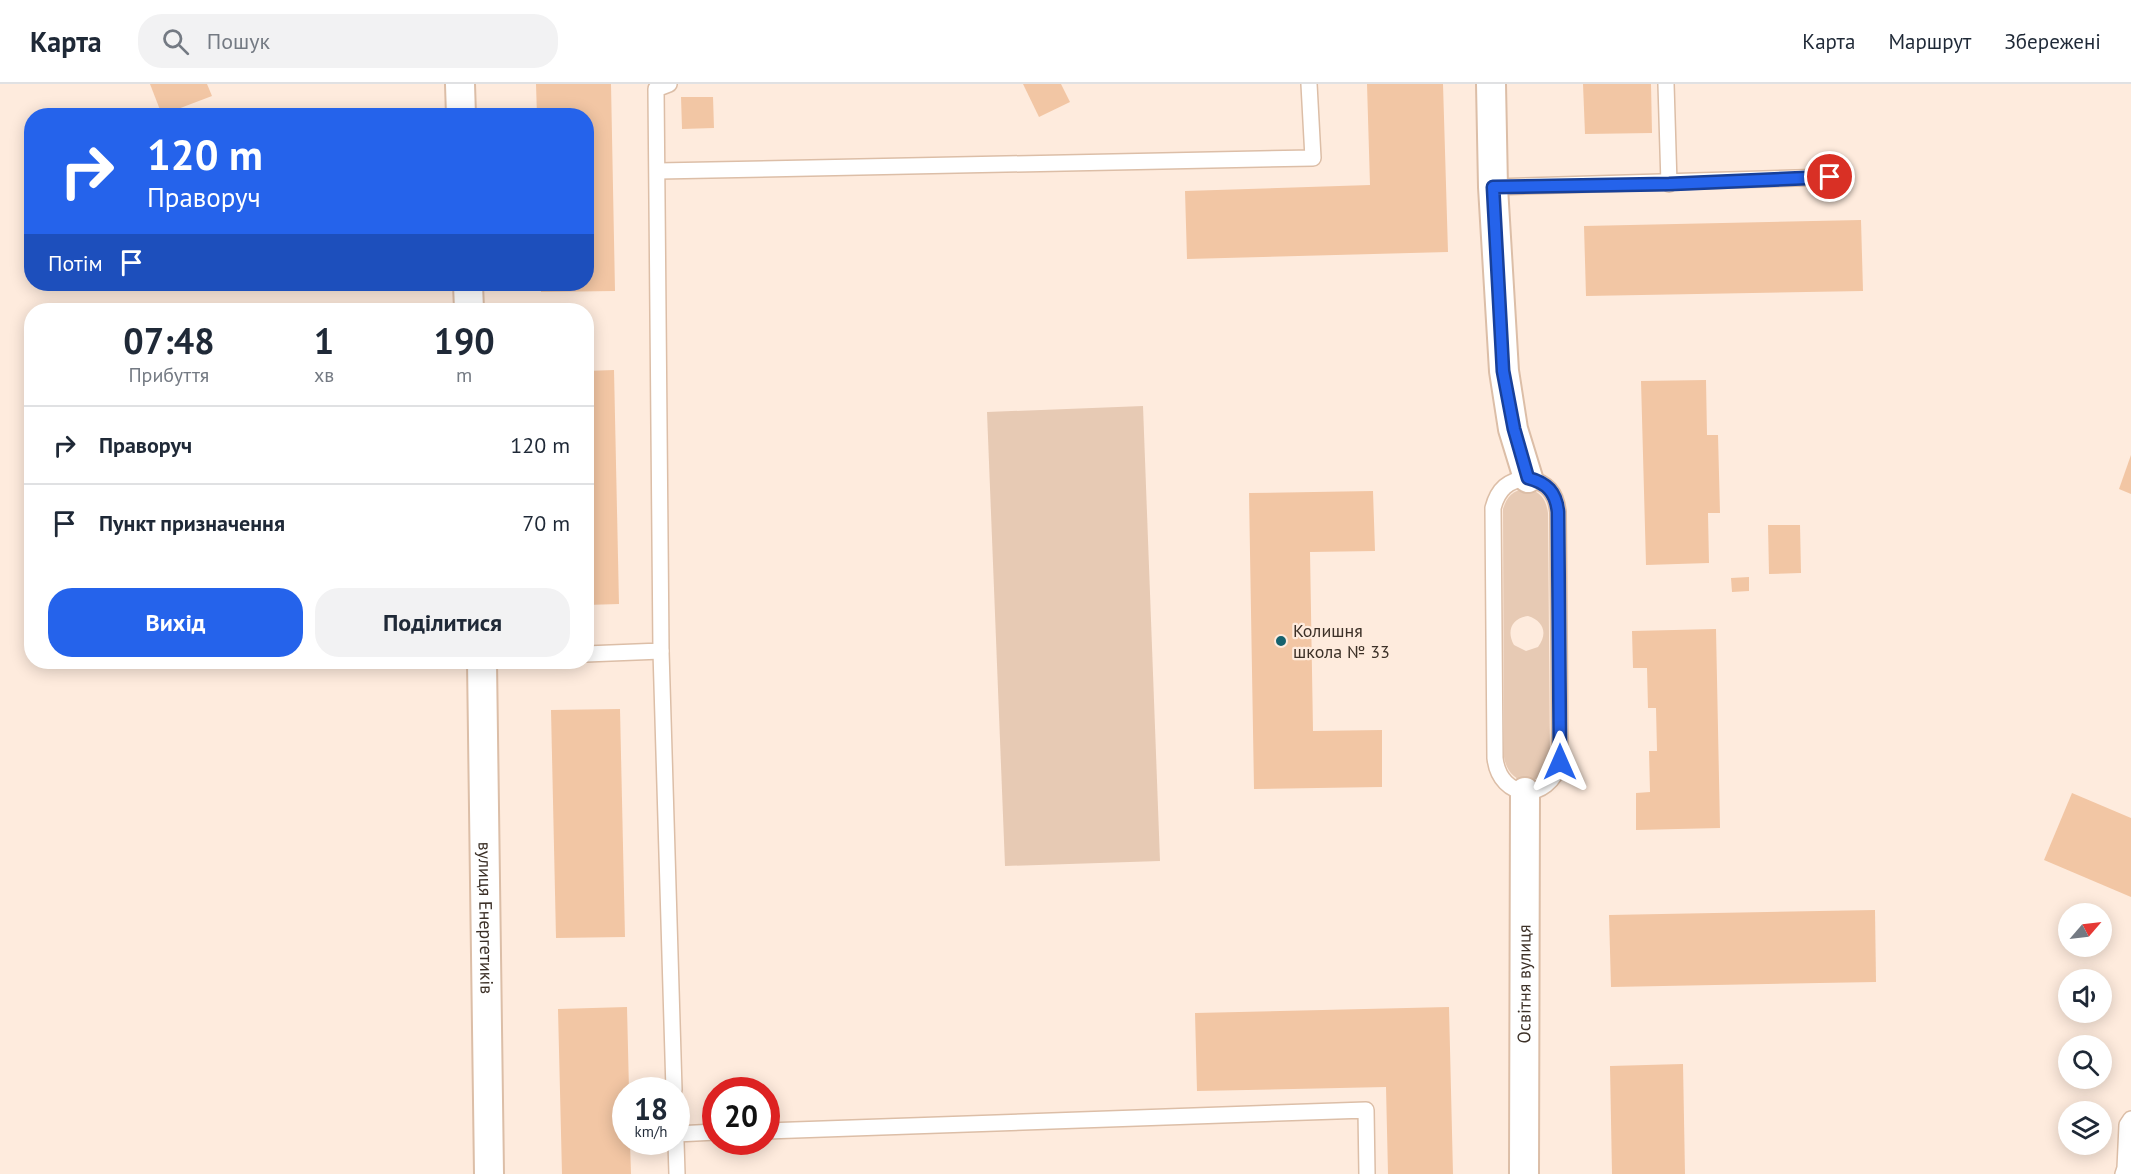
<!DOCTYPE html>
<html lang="uk">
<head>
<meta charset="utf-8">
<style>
  :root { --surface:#fff; --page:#f2f2f3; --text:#1f2937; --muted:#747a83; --line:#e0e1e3; --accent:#2563eb }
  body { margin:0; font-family:"PT Sans",sans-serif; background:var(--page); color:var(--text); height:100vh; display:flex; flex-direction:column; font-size:22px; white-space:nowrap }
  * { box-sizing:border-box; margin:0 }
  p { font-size:20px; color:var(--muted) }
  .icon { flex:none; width:33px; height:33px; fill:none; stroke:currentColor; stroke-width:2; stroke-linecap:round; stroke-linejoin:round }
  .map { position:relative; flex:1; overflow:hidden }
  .details { position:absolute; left:24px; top:219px; width:570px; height:366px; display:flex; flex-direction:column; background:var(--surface); border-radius:24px; box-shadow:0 3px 15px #0003 }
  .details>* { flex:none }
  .hud { position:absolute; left:24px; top:24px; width:570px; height:183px; border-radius:24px; box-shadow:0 3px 15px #0003; background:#2563eb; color:#fff; overflow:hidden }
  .needle { width:39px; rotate:62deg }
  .buttons { position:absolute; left:2058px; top:819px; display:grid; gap:12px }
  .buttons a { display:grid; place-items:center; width:54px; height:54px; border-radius:50%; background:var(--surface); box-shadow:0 3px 15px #0003; font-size:30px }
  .speed { position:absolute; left:612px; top:993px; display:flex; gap:12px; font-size:30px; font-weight:700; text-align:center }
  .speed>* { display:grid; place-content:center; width:78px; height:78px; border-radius:50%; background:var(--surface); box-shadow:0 3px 15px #0003; line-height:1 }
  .speed small { font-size:15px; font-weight:400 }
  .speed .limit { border:9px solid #d22; background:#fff; color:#111 }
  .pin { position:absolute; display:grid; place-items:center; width:51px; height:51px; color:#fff; margin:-26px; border:3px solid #fff; border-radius:50%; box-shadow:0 2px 6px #0007 }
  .me { position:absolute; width:66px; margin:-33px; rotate:0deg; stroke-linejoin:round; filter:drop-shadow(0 0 4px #0008) }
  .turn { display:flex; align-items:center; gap:21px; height:126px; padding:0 24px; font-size:27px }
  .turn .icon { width:78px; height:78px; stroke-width:2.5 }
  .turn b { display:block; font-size:42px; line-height:51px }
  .then { display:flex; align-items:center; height:57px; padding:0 24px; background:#0003; gap:12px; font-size:22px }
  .eta { display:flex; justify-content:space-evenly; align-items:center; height:102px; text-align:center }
  .eta b { font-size:36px; font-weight:700; line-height:42px }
  .action { display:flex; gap:12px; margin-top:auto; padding:12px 24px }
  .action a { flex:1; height:69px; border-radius:24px; background:var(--accent); color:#fff; font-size:24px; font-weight:700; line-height:69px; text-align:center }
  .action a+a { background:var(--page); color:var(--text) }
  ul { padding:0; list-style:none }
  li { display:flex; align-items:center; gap:18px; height:78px; padding:0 24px; border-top:2px solid var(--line) }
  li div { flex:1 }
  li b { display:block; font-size:22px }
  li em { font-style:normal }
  header { display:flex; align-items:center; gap:36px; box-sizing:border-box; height:84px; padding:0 30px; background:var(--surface); border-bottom:2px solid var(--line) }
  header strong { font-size:28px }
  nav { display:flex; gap:33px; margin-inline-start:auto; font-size:21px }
  .search { width:420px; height:54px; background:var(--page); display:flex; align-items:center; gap:15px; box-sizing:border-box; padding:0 21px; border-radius:24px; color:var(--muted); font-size:22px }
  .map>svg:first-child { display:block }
</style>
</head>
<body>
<header>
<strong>Карта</strong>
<div class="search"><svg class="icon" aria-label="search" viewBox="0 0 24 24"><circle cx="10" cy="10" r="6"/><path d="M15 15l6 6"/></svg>Пошук</div>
<nav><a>Карта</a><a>Маршрут</a><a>Збережені</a></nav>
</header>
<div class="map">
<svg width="2131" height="1090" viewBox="0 0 2131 1090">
  <rect width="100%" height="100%" fill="#feebdd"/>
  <g fill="#e7cab4" fill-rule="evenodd">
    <polygon points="1143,322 1160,777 1005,782 987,328"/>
    <path d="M1527,404C1541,408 1546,415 1548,429L1550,676C1541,706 1509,703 1504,673L1503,425C1507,412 1513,406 1527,404ZM1528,532C1544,537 1548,550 1538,563L1526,567L1514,561C1506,547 1512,534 1528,532Z"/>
  </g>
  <g fill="#f2c6a4">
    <polygon points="150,0 207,0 212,12 162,31"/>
    <polygon points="536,0 611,0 615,207 541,208 541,200 586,200 586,32 537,32"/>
    <polygon points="1023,0 1061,0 1070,18 1039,33"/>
    <polygon points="1367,0 1443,0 1448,168 1187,175 1185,107 1370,101"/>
    <polygon points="1583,0 1651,0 1652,49 1585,50"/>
    <polygon points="681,13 713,13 714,44 682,45"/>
    <polygon points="1861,136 1863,207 1586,212 1584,142"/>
    <polygon points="614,286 619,520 586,521 586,287"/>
    <polygon points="1706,296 1707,351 1718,351 1720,429 1708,429 1709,479 1646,481 1641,297"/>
    <polygon points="2131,371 2131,410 2119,405"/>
    <polygon points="1373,407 1375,467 1310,468 1313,647 1382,646 1382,703 1254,705 1249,409"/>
    <polygon points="1768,441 1800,441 1801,489 1769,490"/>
    <polygon points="1749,493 1749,507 1732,508 1731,494"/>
    <polygon points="1716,545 1720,744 1636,746 1636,709 1650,708 1649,667 1657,667 1656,624 1648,624 1647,584 1633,584 1632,547"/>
    <polygon points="620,625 625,853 556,854 551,626"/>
    <polygon points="2072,709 2131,734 2131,813 2044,776"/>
    <polygon points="1875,826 1876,898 1611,903 1609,831"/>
    <polygon points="627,923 629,1006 626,1006 626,1058 630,1058 631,1090 562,1090 558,925"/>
    <polygon points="1449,923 1453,1090 1388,1090 1386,1003 1197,1007 1195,929"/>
    <polygon points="1683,980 1685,1090 1612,1090 1610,982"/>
  </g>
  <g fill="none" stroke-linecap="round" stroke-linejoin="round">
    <defs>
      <g id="lane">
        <polyline points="1666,0 1669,100"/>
        <polyline points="658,87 1313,74 1309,0"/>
        <polyline points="1493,103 1830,93"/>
        <path d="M1528,394C1547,399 1556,408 1558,428L1560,678C1549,719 1500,717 1495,674L1493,424C1498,405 1508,396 1528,394Z"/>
        <polyline points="661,567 674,1006"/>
        <polyline points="586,570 661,567 656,5 669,0"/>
        <polyline points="766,1047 1366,1026 1367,1090"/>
        <polyline points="676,1050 716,1048"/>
        <polyline points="676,1058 677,1090"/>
        <polyline points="2123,1090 2125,1084 2127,1041 2131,1035"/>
      </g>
      <g id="street">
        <polyline points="460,0 461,32"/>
        <polyline points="1491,0 1493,103 1504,287 1513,345 1528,394"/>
        <polyline points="468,200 469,226"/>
        <path id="s1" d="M482,578L489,1090"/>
        <path id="s2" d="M1524,1090L1525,708"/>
      </g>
    </defs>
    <use href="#lane" stroke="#dcbea7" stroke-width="18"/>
    <use href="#street" stroke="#dcbea7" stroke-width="32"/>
    <use href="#lane" stroke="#fff" stroke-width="15"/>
    <use href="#street" stroke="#fff" stroke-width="28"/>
  </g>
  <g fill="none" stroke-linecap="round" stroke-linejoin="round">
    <defs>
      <path id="route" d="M1560,678L1558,428C1556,408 1547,399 1528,394L1514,345L1503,287L1493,103L1669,100L1830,93"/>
    </defs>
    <use href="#route" stroke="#184099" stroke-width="15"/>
    <use href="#route" stroke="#2563eb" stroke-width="10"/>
  </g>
  <circle fill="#16626e" stroke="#feebdd" stroke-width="2" cx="1281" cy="557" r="6"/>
  <g text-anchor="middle" stroke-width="4.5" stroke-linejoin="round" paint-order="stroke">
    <g font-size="18" fill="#3c3027" stroke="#feebdd" text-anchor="start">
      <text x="1293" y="553">Колишня<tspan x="1293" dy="21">школа № 33</tspan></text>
    </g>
    <g font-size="18" fill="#3c3027" stroke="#feebdd">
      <text dy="6" stroke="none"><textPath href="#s1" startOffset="256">вулиця Енергетиків</textPath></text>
      <text dy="6" stroke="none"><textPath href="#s2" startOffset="190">Освітня вулиця</textPath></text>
    </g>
  </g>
</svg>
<div class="buttons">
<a><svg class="needle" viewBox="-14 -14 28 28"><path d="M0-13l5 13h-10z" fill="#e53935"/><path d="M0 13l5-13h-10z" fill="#747a83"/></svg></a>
<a><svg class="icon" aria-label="sound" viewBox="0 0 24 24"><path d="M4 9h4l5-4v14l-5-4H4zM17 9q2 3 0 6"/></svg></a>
<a><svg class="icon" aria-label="search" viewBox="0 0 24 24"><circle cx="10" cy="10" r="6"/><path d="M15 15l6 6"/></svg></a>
<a><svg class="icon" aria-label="layers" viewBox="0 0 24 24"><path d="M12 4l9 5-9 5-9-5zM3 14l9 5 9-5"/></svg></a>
</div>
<div class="speed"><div>18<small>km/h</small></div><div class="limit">20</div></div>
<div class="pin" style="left:1830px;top:93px;background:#d93025"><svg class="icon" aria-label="arrive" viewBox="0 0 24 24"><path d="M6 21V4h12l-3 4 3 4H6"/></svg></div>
<svg class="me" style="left:1560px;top:678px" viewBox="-20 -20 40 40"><path d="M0-17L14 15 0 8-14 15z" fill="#2563eb" stroke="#fff" stroke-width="4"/></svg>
<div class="hud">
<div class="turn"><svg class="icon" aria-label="right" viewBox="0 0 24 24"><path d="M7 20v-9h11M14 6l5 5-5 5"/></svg><div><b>120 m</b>Праворуч</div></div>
<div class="then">Потім<svg class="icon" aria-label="arrive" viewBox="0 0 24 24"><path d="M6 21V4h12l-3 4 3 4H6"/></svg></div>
</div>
<section class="details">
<div class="eta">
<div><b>07:48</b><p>Прибуття</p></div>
<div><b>1</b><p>хв</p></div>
<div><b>190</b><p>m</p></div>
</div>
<ul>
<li><svg class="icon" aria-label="right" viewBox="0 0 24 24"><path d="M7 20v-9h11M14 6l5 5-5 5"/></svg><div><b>Праворуч</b></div><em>120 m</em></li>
<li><svg class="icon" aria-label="arrive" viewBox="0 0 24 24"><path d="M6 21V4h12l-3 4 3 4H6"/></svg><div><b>Пункт призначення</b></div><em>70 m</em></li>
</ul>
<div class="action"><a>Вихід</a><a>Поділитися</a></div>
</section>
</div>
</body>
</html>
